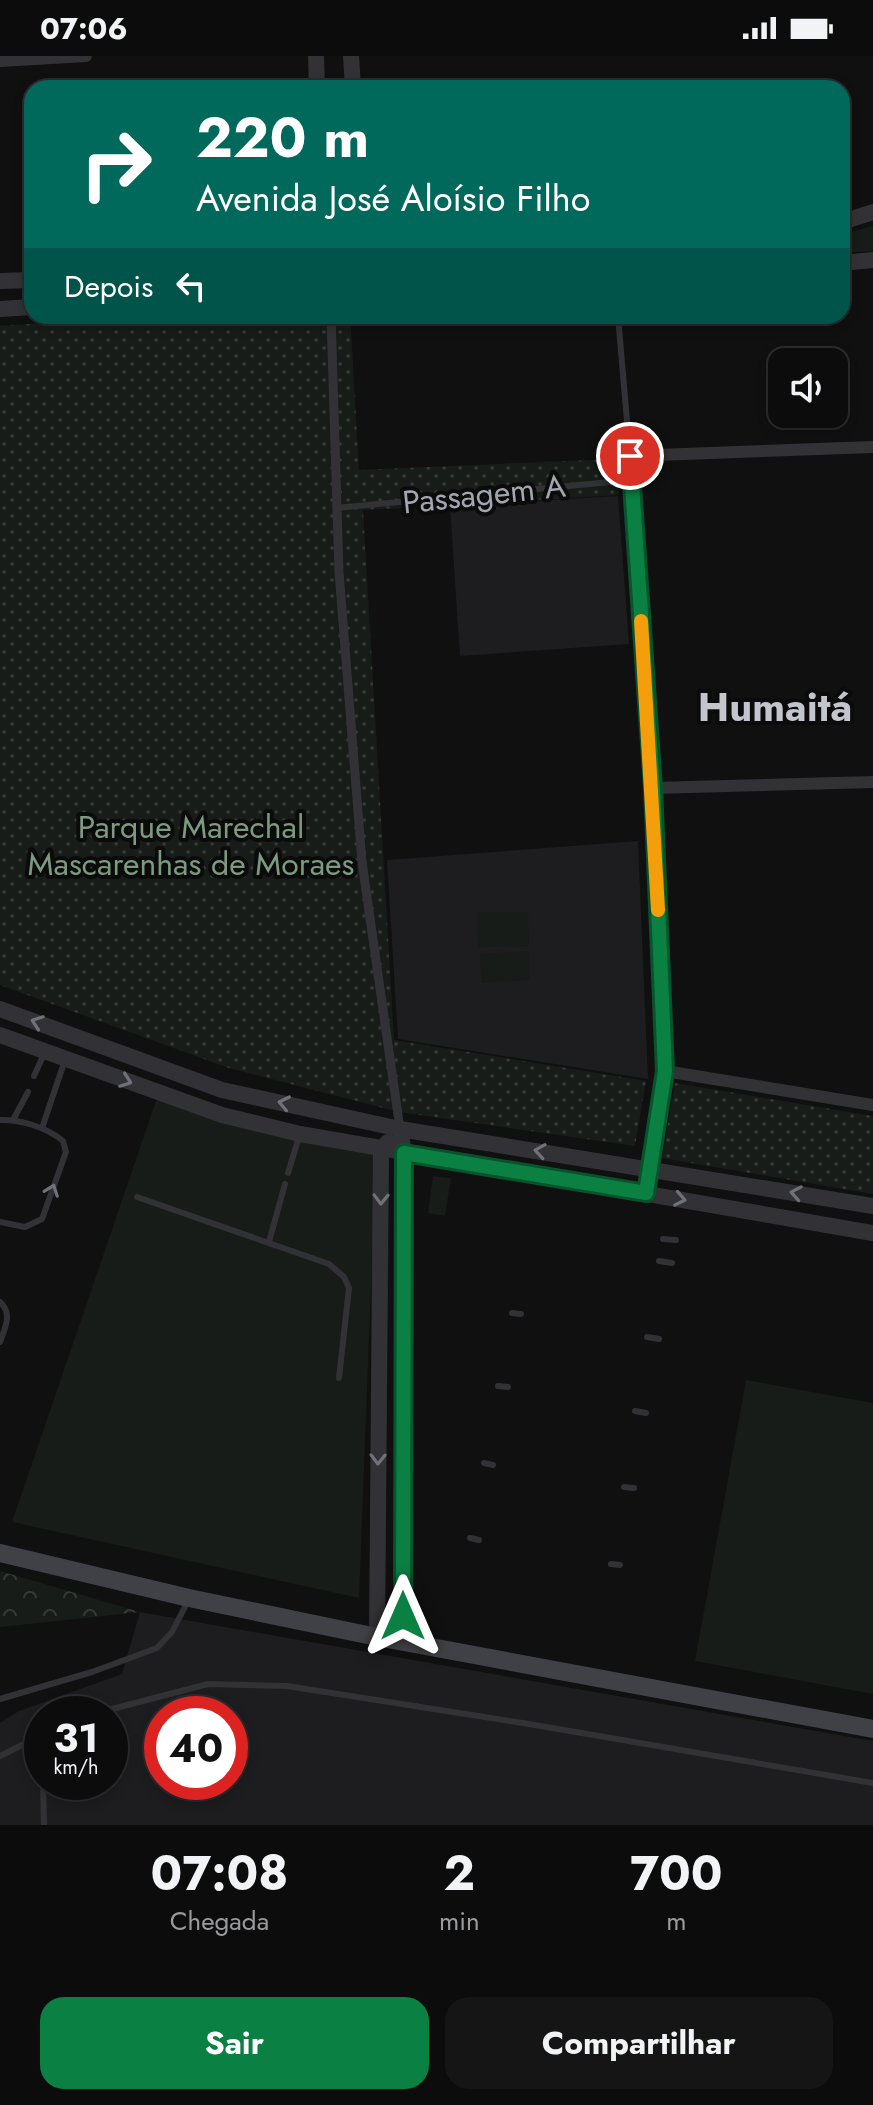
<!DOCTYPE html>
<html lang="pt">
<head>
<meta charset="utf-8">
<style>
  :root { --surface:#0c0c0d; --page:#151516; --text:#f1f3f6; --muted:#9a9b9d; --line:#2c2c2e; --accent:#0b8043 }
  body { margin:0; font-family:Jost,sans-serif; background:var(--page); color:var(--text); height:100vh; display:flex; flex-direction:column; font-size:30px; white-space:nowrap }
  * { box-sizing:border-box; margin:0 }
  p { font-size:26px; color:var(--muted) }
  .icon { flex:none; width:44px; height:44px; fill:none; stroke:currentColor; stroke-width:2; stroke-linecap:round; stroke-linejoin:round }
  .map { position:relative; height:1769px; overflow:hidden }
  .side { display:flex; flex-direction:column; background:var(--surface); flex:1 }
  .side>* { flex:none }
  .banner { position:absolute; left:24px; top:24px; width:826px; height:244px; border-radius:24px; box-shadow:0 4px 12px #0003,0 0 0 2px var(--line); background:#00695c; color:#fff; overflow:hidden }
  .fabs { position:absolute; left:768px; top:292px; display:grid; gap:16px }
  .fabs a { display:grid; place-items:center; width:80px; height:80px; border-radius:16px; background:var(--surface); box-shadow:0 4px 12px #0003,0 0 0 2px var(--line); font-size:40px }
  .speed { position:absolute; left:24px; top:1640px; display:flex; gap:16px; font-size:40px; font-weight:700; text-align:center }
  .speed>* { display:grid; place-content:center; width:104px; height:104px; border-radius:50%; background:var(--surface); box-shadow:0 4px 12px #0003,0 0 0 2px var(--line); line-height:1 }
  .speed small { font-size:20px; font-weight:400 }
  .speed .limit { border:12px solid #d22; background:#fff; color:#111 }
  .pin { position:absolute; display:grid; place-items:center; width:68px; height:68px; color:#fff; margin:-34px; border:4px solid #fff; border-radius:50%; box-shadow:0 2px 8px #0007 }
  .me { position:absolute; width:88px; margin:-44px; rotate:0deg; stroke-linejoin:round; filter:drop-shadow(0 0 6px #0008) }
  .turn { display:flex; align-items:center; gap:28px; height:168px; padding:0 40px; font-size:36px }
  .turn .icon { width:104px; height:104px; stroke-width:2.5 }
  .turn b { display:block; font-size:56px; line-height:68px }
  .then { display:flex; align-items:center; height:76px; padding:0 40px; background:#0003; gap:16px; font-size:30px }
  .eta { display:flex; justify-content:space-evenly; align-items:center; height:136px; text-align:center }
  .eta b { font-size:48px; font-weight:700; line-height:56px }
  .primary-button { display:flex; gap:16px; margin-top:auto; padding:16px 40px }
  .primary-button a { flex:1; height:92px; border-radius:24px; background:var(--accent); color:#fff; font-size:32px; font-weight:700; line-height:92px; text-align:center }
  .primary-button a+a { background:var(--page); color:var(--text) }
  .status { display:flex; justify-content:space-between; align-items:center; height:56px; padding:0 40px; background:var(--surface); direction:ltr }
  .status svg { height:22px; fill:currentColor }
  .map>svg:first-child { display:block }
</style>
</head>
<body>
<div class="status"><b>07:06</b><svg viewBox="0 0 49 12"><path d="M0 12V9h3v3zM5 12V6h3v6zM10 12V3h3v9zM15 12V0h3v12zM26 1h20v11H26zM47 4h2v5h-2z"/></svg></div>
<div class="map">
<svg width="873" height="1769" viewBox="0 0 873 1769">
  <defs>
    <pattern id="forest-crowns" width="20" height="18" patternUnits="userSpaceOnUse" patternTransform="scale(2)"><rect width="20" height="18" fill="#171c18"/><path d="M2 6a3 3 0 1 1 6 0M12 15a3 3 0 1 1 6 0" fill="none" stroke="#363a37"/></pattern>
    <pattern id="park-dots" width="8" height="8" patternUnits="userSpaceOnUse" patternTransform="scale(2)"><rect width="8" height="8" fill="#171c18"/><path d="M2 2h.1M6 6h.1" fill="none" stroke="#363a37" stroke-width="1.8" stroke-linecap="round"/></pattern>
  </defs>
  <rect width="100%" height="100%" fill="#101011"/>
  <g fill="#1d1c1e" fill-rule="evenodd">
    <polygon points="618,440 629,588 460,600 450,450"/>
    <polygon points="638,785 648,1023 398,983 387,804"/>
    <path d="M140,1556L873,1685V1769H0V1667L19,1655L122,1618ZM42,1658H110V1726H42ZM162,1658H230V1726H162Z"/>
  </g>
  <g fill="#171c18">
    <polygon points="873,170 873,195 842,197 842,178"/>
    <polygon points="528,856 529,890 478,891 477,857"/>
    <polygon points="528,895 530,924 482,927 480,898"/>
    <polygon points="157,1042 376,1099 359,1542 12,1466"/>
    <polygon points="433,1120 451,1122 445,1160 428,1157"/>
    <polygon points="746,1324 873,1347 873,1638 695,1605"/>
  </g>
  <polygon fill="url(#forest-crowns)" points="0,1515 140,1556 0,1571"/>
  <g fill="url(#park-dots)">
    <polygon points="158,260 350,260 359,414 616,403 619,439 363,454 394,984 646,1025 635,1090 399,1056 229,1012 0,929 0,270"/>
    <polygon points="675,1027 873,1060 873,1138 662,1102"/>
  </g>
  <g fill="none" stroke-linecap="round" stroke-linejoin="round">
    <g stroke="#323236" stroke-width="6">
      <polyline points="618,260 630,400"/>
      <polyline points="336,452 631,424"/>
      <polyline points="34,1020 44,998"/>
      <path d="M0,1064C22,1064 46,1071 63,1085L66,1096L42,1163L25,1171L0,1166"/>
      <polyline points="13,1064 28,1036"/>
      <polyline points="42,1072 65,1004"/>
      <polyline points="288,1117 299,1081"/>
      <polyline points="137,1141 329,1208 344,1221 349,1232 339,1322"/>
      <polyline points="663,1183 676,1184"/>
      <polyline points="269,1186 285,1128"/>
      <polyline points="659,1205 672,1207"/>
      <path d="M0,1246C13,1257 5,1272 0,1286"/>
      <polyline points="512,1257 521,1258"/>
      <polyline points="647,1281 659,1283"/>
      <polyline points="498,1330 508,1331"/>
      <polyline points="635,1355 646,1357"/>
      <polyline points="484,1407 493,1409"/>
      <polyline points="624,1431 634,1432"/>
      <polyline points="470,1482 479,1484"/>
      <polyline points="611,1508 620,1509"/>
      <polyline points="0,1643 92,1616 157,1592 172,1576 189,1543"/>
      <polyline points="93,1658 208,1628 287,1630 529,1668 873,1727"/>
      <polyline points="41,1679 42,1703"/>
      <polyline points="0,1700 42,1679"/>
      <polyline points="43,1726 44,1769"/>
    </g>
    <polyline stroke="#323236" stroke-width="9" points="331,260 339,516 362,806 400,1073"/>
    <g stroke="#323236" stroke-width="12">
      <polyline points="0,5 86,0"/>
      <polyline points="653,732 873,726"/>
      <polyline points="665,1015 873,1049"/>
      <polyline points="646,1137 665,1015 653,732 630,400 873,391"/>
    </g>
    <g stroke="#323236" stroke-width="16">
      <polyline points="316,0 317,32"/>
      <polyline points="351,0 353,32"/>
      <polyline points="842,166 873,156"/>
      <polyline points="842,207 873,204"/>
      <polyline points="0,225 32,224"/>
      <polyline points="0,253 32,251"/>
      <polyline points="0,953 222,1034 400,1073 873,1150"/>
      <polyline points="0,979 222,1059 300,1078 873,1177"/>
      <polyline points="400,1073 404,1097 403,1586"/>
      <polyline points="377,1581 381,1093 388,1086"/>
    </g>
    <polyline stroke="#404146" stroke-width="18" points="0,1497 189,1542 377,1581 873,1673"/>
  </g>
  <defs><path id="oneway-chevron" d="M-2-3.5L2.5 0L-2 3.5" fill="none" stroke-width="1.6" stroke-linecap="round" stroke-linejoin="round" transform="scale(2)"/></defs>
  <g stroke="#70727a">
    <use href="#oneway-chevron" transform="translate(37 966) rotate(-160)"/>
    <use href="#oneway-chevron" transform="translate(126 1025) rotate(20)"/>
    <use href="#oneway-chevron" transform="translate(284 1047) rotate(-168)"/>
    <use href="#oneway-chevron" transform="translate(540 1095) rotate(-171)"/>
    <use href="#oneway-chevron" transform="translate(52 1134) rotate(-70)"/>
    <use href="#oneway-chevron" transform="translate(796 1137) rotate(-170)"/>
    <use href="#oneway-chevron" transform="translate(381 1143) rotate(91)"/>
    <use href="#oneway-chevron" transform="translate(680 1143) rotate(11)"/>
    <use href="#oneway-chevron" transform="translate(378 1403) rotate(91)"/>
  </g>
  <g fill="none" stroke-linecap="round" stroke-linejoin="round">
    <defs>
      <polyline id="route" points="403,1560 404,1097 646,1137 665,1015 653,732 630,400"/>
    </defs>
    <use href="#route" stroke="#07532c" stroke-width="20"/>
    <use href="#route" stroke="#0b8043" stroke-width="14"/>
    <polyline stroke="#f59e0b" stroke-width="14" points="641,565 658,854"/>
  </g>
  <g text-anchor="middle" stroke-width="8" stroke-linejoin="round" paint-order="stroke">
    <g font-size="32" fill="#a3a6b1" stroke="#0b0b0c">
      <text transform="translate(484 438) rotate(-6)" y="11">Passagem A</text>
    </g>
    <g font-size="32" fill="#7c9a7f" stroke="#0b0b0c">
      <text x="191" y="782">Parque Marechal<tspan x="191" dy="37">Mascarenhas de Moraes</tspan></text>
    </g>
    <g font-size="40" font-weight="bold" fill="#c3c5cd" stroke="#0b0b0c">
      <text x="775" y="665">Humaitá</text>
    </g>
  </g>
</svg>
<div class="fabs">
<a><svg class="icon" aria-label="sound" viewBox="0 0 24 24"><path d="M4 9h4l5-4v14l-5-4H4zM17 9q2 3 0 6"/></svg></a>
</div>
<div class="speed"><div>31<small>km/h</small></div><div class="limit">40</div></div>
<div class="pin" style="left:630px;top:400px;background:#d93025"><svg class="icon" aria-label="arrive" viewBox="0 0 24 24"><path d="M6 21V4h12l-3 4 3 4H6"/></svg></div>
<svg class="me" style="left:403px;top:1560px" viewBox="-20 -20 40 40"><path d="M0-17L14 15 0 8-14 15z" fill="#0b8043" stroke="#fff" stroke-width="4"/></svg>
<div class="banner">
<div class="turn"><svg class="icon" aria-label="right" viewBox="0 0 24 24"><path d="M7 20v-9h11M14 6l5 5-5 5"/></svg><div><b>220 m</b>Avenida José Aloísio Filho</div></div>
<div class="then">Depois<svg class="icon" aria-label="left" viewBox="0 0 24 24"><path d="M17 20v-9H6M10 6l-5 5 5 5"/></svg></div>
</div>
</div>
<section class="side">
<div class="eta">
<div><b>07:08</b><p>Chegada</p></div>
<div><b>2</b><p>min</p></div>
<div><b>700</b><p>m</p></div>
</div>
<div class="primary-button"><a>Sair</a><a>Compartilhar</a></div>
</section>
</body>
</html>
